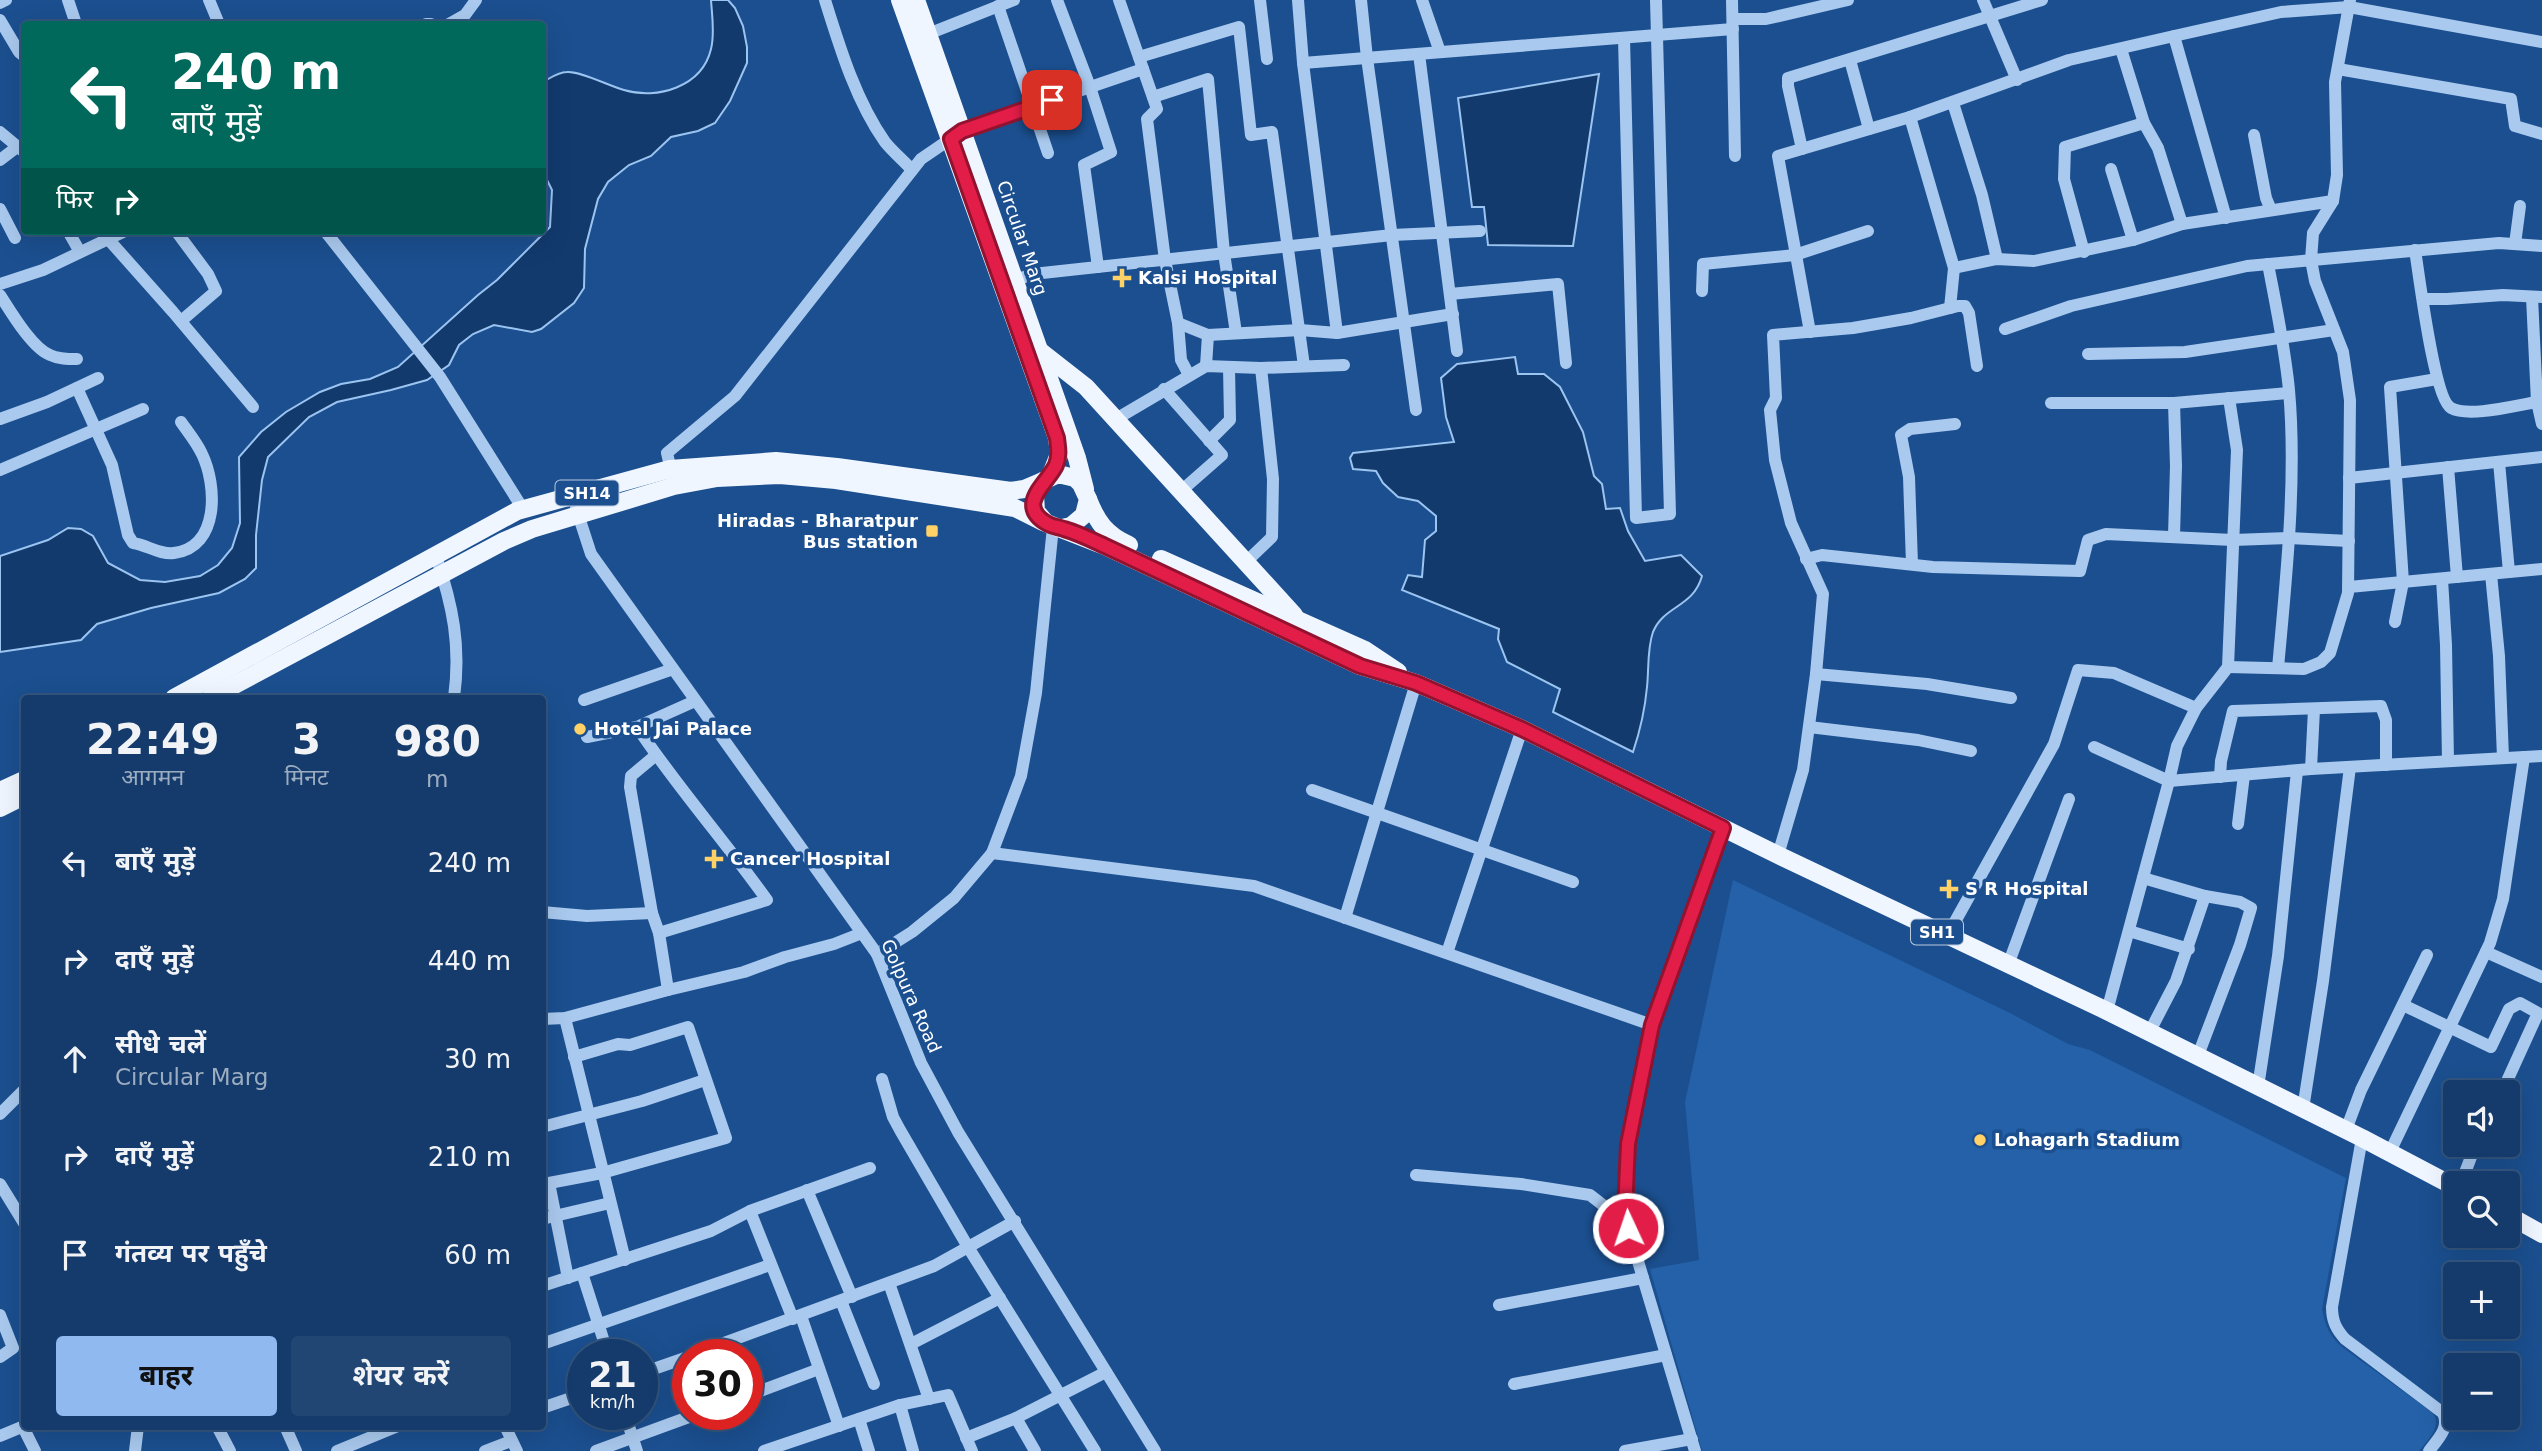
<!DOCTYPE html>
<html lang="hi">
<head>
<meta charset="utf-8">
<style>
  :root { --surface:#143b6b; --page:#214673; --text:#f1f3f6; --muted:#9dadc1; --line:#33557e; --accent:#90b9f0 }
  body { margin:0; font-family:"DejaVu Sans","Noto Sans Devanagari",sans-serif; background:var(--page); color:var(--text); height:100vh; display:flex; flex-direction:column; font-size:26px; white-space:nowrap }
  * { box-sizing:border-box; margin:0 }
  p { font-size:23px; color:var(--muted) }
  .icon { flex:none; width:38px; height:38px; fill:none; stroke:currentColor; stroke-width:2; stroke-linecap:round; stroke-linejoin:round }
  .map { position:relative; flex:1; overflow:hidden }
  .sheet { position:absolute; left:21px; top:695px; width:525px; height:735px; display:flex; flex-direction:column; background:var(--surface); border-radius:7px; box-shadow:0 7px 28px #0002,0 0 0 2px var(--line) }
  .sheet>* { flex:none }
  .banner { position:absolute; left:21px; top:21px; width:525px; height:214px; border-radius:7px; box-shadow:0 7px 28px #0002,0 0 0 2px var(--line); background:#00695c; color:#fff; overflow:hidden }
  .buttons { position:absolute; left:2443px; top:1080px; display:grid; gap:14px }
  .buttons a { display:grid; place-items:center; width:77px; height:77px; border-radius:7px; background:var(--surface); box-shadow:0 7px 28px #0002,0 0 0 2px var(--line); font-size:35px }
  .speed { position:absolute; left:567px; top:1339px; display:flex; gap:14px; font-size:35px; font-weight:700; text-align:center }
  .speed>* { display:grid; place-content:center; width:91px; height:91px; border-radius:50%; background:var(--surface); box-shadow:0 7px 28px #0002,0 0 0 2px var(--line); line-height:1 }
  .speed small { font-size:18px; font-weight:400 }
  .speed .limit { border:10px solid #d22; background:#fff; color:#111 }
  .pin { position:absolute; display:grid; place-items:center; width:60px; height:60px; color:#fff; margin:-30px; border-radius:14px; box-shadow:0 4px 10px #0006 }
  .me { position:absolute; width:77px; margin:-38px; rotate:357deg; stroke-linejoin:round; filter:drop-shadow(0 0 5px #0008) }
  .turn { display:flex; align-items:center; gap:24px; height:147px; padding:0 35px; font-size:32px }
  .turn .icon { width:91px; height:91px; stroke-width:2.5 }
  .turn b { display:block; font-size:49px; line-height:60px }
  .then { display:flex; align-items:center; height:66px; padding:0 35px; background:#0003; gap:14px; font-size:26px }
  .eta { display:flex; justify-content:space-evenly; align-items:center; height:119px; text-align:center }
  .eta b { font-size:42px; font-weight:700; line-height:49px }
  .primary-button { display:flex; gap:14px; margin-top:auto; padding:14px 35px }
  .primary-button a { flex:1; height:80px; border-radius:7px; background:var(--accent); color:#111; font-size:28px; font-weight:700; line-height:80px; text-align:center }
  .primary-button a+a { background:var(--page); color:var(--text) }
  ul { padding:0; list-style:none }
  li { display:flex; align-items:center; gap:21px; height:98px; padding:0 35px }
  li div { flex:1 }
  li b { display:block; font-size:26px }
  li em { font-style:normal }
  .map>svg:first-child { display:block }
</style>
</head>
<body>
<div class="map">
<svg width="2542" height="1451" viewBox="0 0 2542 1451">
  <rect width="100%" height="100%" fill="#1b4f8f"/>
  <path fill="#2461a8" d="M1733,880L2010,1013L2068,1044L2090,1050L2346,1178L2322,1309C2325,1325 2329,1336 2342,1347L2433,1413C2442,1428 2428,1439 2419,1451H1702L1650,1269L1699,1260L1685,1102Z"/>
  <g fill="#123a6d" stroke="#9cc4f0" stroke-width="2">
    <path d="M711,0H728L735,8L743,26L747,47V63L730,101L715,123L698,131L671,137L651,156L629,165L608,182L598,199L585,249L584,288L574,303L541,329L532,332L494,325L473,334L459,345L449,365L427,380L391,390L337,402L309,417L268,457L262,480L256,535V568L245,579L219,593L151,608L97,624L81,640L0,652V556L48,540L68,528L81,529L93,536L108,563L140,580L165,582L200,576L218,565L232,548L240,523L239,457L261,432L286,412L320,392L341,384L370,379L398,367L478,295L497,280L550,227L552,190L543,172V82C550,78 558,72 567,72C581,71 609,86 624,90C657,100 702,87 711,49C715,34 712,15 711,0Z"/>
    <polygon points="1599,74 1573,246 1488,245 1484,207 1472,207 1458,98"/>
    <path d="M1515,357L1518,374H1544L1560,387L1583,432L1594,476L1602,484L1606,509L1620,508L1628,531L1645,561L1681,555L1702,576C1693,608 1664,605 1653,632C1647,649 1649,669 1647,687C1645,709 1640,731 1633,752L1553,712L1560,689L1507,662L1498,639L1499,629L1402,590L1408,575L1422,577L1425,540L1436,531V516L1418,501L1398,497L1383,483L1376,471L1353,469L1350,458L1353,453L1454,442L1446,417L1441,378L1457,364Z"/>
  </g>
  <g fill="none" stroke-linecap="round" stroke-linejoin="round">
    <g stroke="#a9c9ee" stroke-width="12">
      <polyline points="68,0 76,24"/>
      <polyline points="209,0 219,24"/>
      <path d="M825,0C840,48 856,101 885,142C893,152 904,161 912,170"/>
      <polyline points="1057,0 1090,87 1111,152 1084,165 1098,267"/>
      <polyline points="1119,0 1157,109 1147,119 1165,260 1178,323 1181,360 1189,375"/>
      <polyline points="1260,0 1267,59"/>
      <polyline points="1298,0 1303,63 1337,333"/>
      <polyline points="1361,0 1367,58 1416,410"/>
      <polyline points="1422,0 1440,52"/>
      <polyline points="1732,0 1735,156"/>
      <polyline points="1983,0 2017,80"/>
      <polyline points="0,3 6,0"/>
      <polyline points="998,6 1048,153"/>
      <polyline points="1733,19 1766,19 1848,0"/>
      <polyline points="0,20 19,52 24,56"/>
      <polyline points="426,24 431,24"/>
      <polyline points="449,24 465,15 476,0"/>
      <polyline points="928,34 1014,0"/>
      <polyline points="2174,36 2281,12 2349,7 2542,42"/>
      <polyline points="1624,38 1636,518 1670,514 1656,0"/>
      <polyline points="2121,49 2144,123 2158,148 2182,224"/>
      <polyline points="1419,54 1457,351"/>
      <polyline points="1139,57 1239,27 1251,135 1272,132 1304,366"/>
      <polyline points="1850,60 1869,129"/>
      <polyline points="1303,63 1733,29"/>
      <polyline points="2338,69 2511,99 2515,126 2542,134"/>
      <polyline points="1153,97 1208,79 1224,253 1236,333"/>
      <polyline points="1953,103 1982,195 1997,259"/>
      <polyline points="1910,117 2069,60 2174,36 2226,218"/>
      <polyline points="0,132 24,152"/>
      <polyline points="2254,135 2266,198 2271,210"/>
      <polyline points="1802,149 1788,86 1788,78 2042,0"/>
      <polyline points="0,160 17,147"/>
      <polyline points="2111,169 2133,240"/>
      <polyline points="0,209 15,238"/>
      <polyline points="68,231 80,252"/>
      <polyline points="101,231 173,312 253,407"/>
      <polyline points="176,231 208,274 216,291 181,321"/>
      <polyline points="325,231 440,377 523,509"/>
      <polyline points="2515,244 2520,206"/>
      <path d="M2415,250C2419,274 2434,399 2451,408C2469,418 2517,405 2537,402"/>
      <polyline points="2084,252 2064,179 2065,147 2144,123"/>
      <path d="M2268,264C2276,306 2285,348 2289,390C2297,480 2286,579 2278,668"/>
      <polyline points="1954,268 1997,259 2034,261 2133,240 2182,224 2333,201"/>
      <polyline points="1010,282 1033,274 1392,235 1480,231"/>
      <polyline points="0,284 43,270 125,231"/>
      <polyline points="1702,291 1703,264 1795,255 1868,231"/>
      <polyline points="1450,294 1558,284 1566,363"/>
      <path d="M0,295C11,312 32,348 50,355C58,359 68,359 77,359"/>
      <polyline points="2532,297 2537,402 2542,424"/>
      <polyline points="2423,299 2447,299 2503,295 2542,297"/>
      <polyline points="1178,323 1208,335 1300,330 1337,333 1453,314"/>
      <polyline points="2005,329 2071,306 2247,266 2499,243 2542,246"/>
      <polyline points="1810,332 1778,156 1910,117 1954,268 1950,308"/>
      <polyline points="2088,354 2185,352 2334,330"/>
      <polyline points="1206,366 1208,335"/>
      <path d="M77,388L112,465L128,535L133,543C147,545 160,555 174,553C220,547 217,485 202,454C197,443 188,432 181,422"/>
      <polyline points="1164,389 1222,455 1181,491"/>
      <polyline points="2051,403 2174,403 2289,393"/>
      <polyline points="2174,403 2176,466 2174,536"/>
      <polyline points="0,419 47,402 98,378"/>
      <polyline points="1116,419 1206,366 1261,368 1344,365"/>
      <polyline points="1209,441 1230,420 1229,367"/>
      <polyline points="2499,462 2509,572"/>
      <polyline points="2448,467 2457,577"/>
      <polyline points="0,470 143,409"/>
      <polyline points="672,475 667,453 735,396 921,159 962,131 1143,69"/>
      <polyline points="2349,478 2542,457"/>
      <polyline points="576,508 591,554 877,954 921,1063 958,1132 1155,1451"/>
      <path d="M436,556C453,606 461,646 454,698"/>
      <polyline points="1806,559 1822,555 1933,567 2080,571 2088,540 2106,534 2233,540 2289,538 2349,541"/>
      <polyline points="1246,562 1272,537 1273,479 1261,368"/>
      <polyline points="1912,564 1909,477 1901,435 1910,429 1955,424"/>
      <polyline points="2491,574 2499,656 2503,758"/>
      <polyline points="2442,579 2446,645 2448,761"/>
      <polyline points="2349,587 2542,569"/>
      <polyline points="2395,622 2403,582 2390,387 2437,379"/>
      <polyline points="2228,667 2304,669 2321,662 2330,653 2348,593 2350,400 2343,352 2315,281 2311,260 2313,233 2333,201 2337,175 2335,82 2350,0"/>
      <polyline points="1816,674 1927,684 2011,698"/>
      <polyline points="584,700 673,669"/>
      <polyline points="1809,727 1918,740 1971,751"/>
      <polyline points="587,737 637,727"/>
      <polyline points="2094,747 2169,781 2311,769 2542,756"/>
      <polyline points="656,755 631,776 630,787 652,913 659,933 668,990"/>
      <polyline points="2311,769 2314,709"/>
      <polyline points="2220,777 2221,761 2233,711 2381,706 2386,720 2386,765"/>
      <polyline points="1312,790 1573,882"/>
      <polyline points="2238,824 2244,775"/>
      <polyline points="992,853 1254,886 1652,1025"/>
      <polyline points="1778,855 1803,770 1816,674 1823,594 1791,523 1775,460 1770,410 1776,398 1773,335 1853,328 1911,318 1958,306 1965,306 1969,313 1977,366"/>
      <polyline points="2143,878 2205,896 2240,902 2251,908 2240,945 2197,1058"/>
      <polyline points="542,912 587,916 652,913"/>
      <polyline points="1345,918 1416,683"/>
      <polyline points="2129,931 2189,949"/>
      <path d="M659,933L767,900C725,841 677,787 637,727L695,701"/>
      <polyline points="1947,936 2054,744 2078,670 2114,673 2196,708"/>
      <polyline points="2486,952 2542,977"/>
      <polyline points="1447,953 1522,729"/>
      <polyline points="877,954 912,932 954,898 992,853 1021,776 1036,693 1053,527"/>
      <polyline points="2008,965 2069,799"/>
      <polyline points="2403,1005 2491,1047 2509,1009 2520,1003 2538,1013 2502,1092"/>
      <polyline points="2107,1011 2169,781 2177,746 2196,708 2228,667 2237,450 2229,398"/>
      <polyline points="565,1018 625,1260"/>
      <polyline points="542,1019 565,1018 668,990 744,972 785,957 834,944 862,933"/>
      <polyline points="2149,1033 2176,981 2205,896"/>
      <polyline points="882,1079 893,1117 900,1130 968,1247 1095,1451"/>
      <polyline points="2258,1087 2278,956 2297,771"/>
      <polyline points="2303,1109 2323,981 2350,767"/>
      <polyline points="0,1114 24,1090"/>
      <polyline points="542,1127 642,1101 705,1080"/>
      <polyline points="2346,1130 2361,1090 2427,955"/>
      <path d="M2362,1138L2332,1307C2332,1321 2336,1329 2345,1339L2443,1413C2450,1428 2438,1439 2429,1451"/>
      <polyline points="2390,1152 2490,943 2503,899 2524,757"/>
      <polyline points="1416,1175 1521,1184 1590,1195 1608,1209 1625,1211"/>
      <polyline points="2461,1183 2476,1144"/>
      <polyline points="0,1184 24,1223"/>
      <polyline points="807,1190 852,1297"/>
      <polyline points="750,1211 793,1319"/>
      <polyline points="542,1219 610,1203"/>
      <polyline points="582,1273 608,1354"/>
      <polyline points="568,1278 549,1183 602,1173 726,1138 688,1027 630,1045 618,1044 574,1057"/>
      <polyline points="889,1283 929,1399"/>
      <polyline points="542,1286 711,1231 750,1211 870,1168"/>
      <polyline points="841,1301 874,1384"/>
      <polyline points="1499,1305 1643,1278"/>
      <polyline points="0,1315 13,1348 0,1357"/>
      <polyline points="801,1316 839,1426"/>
      <polyline points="542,1344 770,1265"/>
      <polyline points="911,1344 1000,1298"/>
      <polyline points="694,1354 934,1266 1015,1221"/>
      <polyline points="642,1373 688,1357"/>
      <polyline points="1514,1384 1666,1355"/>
      <polyline points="747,1396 819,1369"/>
      <polyline points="900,1405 913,1451"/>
      <polyline points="542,1408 583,1394"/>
      <polyline points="625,1414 637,1451"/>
      <polyline points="1016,1418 1035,1451"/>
      <polyline points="859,1419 869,1451"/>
      <polyline points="217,1426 230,1451"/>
      <polyline points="285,1426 296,1451"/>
      <polyline points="505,1426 517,1451"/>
      <polyline points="23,1427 35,1451"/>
      <polyline points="0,1436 24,1426"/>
      <polyline points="966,1438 1016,1418 1106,1372"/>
      <polyline points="135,1451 138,1426"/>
      <polyline points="337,1451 398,1426"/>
      <polyline points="485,1451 511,1441"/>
      <polyline points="596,1451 697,1414"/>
      <polyline points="764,1451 900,1405 948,1395 972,1451"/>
      <polyline points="1625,1451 1692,1439"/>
      <polyline points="1695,1451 1628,1228 1625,1211 1628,1144 1652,1025 1723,828"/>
    </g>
    <g stroke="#f0f6ff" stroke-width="18">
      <polyline points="900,0 1057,438 1059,454 1050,477"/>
      <polyline points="916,0 1077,458 1085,489"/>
      <polyline points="1040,351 1086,387 1294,615"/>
      <path d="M1088,499C1097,522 1106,535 1129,545"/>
      <polyline points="1062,528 1071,526 1084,515 1088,499 1081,484 1075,478 1058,474 1043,481 1035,495 1036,511 1046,523 1105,546 1360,666 1416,683 1522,729 1778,855 2107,1011 2362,1138 2455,1187"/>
      <polyline points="1161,559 1365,650 1398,672"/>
      <polyline points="174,698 517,511 670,469 776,461 837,467 1011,491 1024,489 1043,481"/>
      <polyline points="210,698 504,541 532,529 674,486 717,478 780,475 836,480 1015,508 1043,522"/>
      <polyline points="0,791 24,780"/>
      <polyline points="0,808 24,796"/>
      <polyline points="2508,1215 2542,1234"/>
    </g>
  </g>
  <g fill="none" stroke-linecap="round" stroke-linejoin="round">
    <defs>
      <path id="route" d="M1052,100L962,131L951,139L1057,438C1058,447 1060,456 1056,465C1048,483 1014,505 1048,524C1054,527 1059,527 1064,529C1078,533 1092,540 1105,546L1360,666L1416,683L1522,729L1723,828L1652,1025L1628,1144L1625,1211L1628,1228"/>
    </defs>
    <use href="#route" stroke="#92132f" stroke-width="18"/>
    <use href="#route" stroke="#e11d48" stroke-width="12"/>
  </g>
  <g fill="#ffd166" stroke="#1b4f8f" stroke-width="2.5">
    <path d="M1118.5 267.5h7v7h7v7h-7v7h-7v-7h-7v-7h7z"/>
    <rect x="925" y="524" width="14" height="14" rx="3.5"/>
    <circle cx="580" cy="729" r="7"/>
    <path d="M710.5 848.5h7v7h7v7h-7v7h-7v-7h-7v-7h7z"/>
    <path d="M1945.5 878.5h7v7h7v7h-7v7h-7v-7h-7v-7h7z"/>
    <circle cx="1980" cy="1140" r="7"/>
  </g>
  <g text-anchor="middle" stroke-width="7" stroke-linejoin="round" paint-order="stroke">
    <g fill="#1b4f8f" stroke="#bbcadd" stroke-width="2">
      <rect x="555.5" y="480.5" width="63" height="25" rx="5"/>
      <rect x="1911" y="919.5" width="52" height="25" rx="5"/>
    </g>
    <g font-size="16" font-weight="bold" fill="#fff">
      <text x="587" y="499">SH14</text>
      <text x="1937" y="938">SH1</text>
    </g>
    <g font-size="18" fill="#fff" stroke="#1b4f8f">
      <text transform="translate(1022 238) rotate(71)" y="6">Circular Marg</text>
      <text transform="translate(911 996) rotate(66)" y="6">Golpura Road</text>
    </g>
    <g font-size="18" font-weight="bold" fill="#fff" stroke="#1b4f8f" text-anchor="start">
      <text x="1138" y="284">Kalsi Hospital</text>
      <text x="918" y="527" text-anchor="end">Hiradas - Bharatpur<tspan x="918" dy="21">Bus station</tspan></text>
      <text x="594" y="735">Hotel Jai Palace</text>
      <text x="730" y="865">Cancer Hospital</text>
      <text x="1965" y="895">S R Hospital</text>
      <text x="1994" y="1146">Lohagarh Stadium</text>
    </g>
  </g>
</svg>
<div class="buttons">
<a><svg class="icon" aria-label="sound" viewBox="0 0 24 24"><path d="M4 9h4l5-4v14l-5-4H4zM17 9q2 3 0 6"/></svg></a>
<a><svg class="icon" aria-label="search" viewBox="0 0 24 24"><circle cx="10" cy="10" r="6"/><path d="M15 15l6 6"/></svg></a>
<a>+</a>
<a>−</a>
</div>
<div class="speed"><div>21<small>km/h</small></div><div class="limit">30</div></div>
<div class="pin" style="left:1052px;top:100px;background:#d93025"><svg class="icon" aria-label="arrive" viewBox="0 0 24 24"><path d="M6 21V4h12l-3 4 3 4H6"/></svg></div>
<svg class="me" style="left:1628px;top:1228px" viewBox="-20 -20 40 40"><circle r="17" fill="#e11d48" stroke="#fff" stroke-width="3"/><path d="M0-11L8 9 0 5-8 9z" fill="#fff"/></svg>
<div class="banner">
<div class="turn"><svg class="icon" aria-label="left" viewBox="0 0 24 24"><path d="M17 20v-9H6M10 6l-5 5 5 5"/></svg><div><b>240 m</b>बाएँ मुड़ें</div></div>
<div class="then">फिर<svg class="icon" aria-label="right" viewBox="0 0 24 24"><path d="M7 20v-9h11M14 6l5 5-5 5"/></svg></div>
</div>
<section class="sheet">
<div class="eta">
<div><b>22:49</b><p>आगमन</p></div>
<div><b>3</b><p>मिनट</p></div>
<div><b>980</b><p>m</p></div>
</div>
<ul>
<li><svg class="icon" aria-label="left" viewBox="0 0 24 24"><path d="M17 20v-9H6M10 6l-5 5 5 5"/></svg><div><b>बाएँ मुड़ें</b></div><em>240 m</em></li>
<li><svg class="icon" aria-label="right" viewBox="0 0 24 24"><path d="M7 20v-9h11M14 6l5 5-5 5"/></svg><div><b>दाएँ मुड़ें</b></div><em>440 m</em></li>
<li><svg class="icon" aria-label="ahead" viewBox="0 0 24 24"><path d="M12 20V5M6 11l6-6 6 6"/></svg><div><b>सीधे चलें</b><p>Circular Marg</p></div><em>30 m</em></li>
<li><svg class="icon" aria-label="right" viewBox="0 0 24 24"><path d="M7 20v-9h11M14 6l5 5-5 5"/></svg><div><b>दाएँ मुड़ें</b></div><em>210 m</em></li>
<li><svg class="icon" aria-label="arrive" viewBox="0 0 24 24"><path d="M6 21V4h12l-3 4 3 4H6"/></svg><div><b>गंतव्य पर पहुँचे</b></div><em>60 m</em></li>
</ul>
<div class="primary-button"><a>बाहर</a><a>शेयर करें</a></div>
</section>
</div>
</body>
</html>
